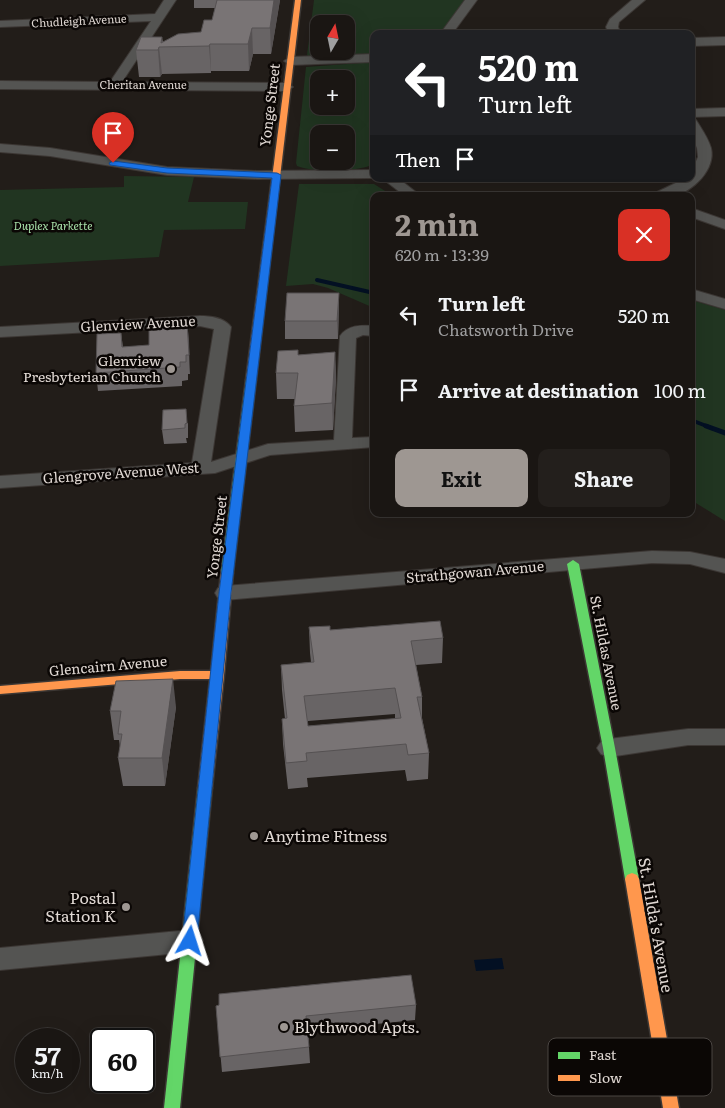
<!DOCTYPE html>
<html lang="en">
<head>
<meta charset="utf-8">
<style>
  :root { --surface:#1a1613; --page:#231f1c; --text:#f1f3f6; --muted:#9f9fa0; --line:#383533; --accent:#9e9792 }
  body { margin:0; font-family:Literata,serif; background:var(--page); color:var(--text); height:100vh; display:flex; flex-direction:column; font-size:19px; white-space:nowrap }
  * { box-sizing:border-box; margin:0 }
  p { font-size:16px; color:var(--muted) }
  .icon { flex:none; width:28px; height:28px; fill:none; stroke:currentColor; stroke-width:2; stroke-linecap:round; stroke-linejoin:round }
  .map { position:relative; flex:1; overflow:hidden }
  .details { position:absolute; left:370px; top:192px; width:325px; height:325px; display:flex; flex-direction:column; background:var(--surface); border-radius:10px; box-shadow:0 5px 20px #0002,0 0 0 1px var(--line) }
  .details>* { flex:none }
  .banner { position:absolute; left:370px; top:30px; width:325px; height:152px; border-radius:10px; box-shadow:0 5px 20px #0002,0 0 0 1px var(--line); background:#202124; color:#fff; overflow:hidden }
  .needle { width:32px; rotate:9deg }
  .controls { position:absolute; left:310px; top:15px; display:grid; gap:10px }
  .controls a { display:grid; place-items:center; width:45px; height:45px; border-radius:10px; background:var(--surface); box-shadow:0 5px 20px #0002,0 0 0 1px var(--line); font-size:25px }
  .speed { position:absolute; left:15px; top:1028px; display:flex; gap:10px; font-size:25px; font-weight:700; text-align:center }
  .speed>* { display:grid; place-content:center; width:65px; height:65px; border-radius:50%; background:var(--surface); box-shadow:0 5px 20px #0002,0 0 0 1px var(--line); line-height:1 }
  .speed small { font-size:12px; font-weight:400 }
  .speed .limit { border:2px solid #111; border-radius:8px; background:#fff; color:#111 }
  .pin { position:absolute; display:grid; place-items:center; width:42px; height:42px; color:#fff; margin:-51px -21px; border-radius:50% 50% 50% 0; rotate:-45deg; box-shadow:0 0 5px #0007 }
  .pin .icon { rotate:45deg }
  .me { position:absolute; width:55px; margin:-28px; rotate:6deg; stroke-linejoin:round; filter:drop-shadow(0 0 4px #0008) }
  .turn { display:flex; align-items:center; gap:18px; height:105px; padding:0 25px; font-size:22px }
  .turn .icon { width:65px; height:65px; stroke-width:2.5 }
  .turn b { display:block; font-size:35px; line-height:42px }
  .then { display:flex; align-items:center; height:48px; padding:0 25px; background:#0003; gap:10px; font-size:19px }
  .round { display:grid; place-items:center; flex:none; width:52px; height:52px; border-radius:10px; background:var(--page) }
  .headline { display:flex; align-items:center; justify-content:space-between; height:85px; padding:0 25px }
  h1 { font-size:30px; font-weight:700; line-height:38px; color:var(--accent) }
  .action { display:flex; gap:10px; margin-top:auto; padding:10px 25px }
  .action a { flex:1; height:58px; border-radius:10px; background:var(--accent); color:#111; font-size:20px; font-weight:700; line-height:58px; text-align:center }
  .action a+a { background:var(--page); color:var(--text) }
  ul { padding:0; list-style:none }
  li { display:flex; align-items:center; gap:15px; height:75px; padding:0 25px }
  li div { flex:1 }
  li b { display:block; font-size:19px }
  li em { font-style:normal }
  .map>svg:first-child { display:block }
</style>
</head>
<body>
<div class="map">
<svg width="725" height="1108" viewBox="0 0 725 1108">
  <rect width="100%" height="100%" fill="#221d19"/>
  <g fill="#213521" fill-rule="evenodd">
    <path d="M314,0H464L462,6L439,34H374V55L309,57L307,55ZM319,24H346V51H319Z"/>
    <path d="M374,62V164C359,172 313,173 297,166L296,163L306,67ZM319,79H346V106H319ZM319,134H346V161H319Z"/>
    <polygon points="124,176 194,177 188,202 248,202 245,229 164,230 159,257 0,266 0,190 124,187"/>
    <polygon points="299,184 374,184 393,196 374,196 374,308 328,288 313,284 286,286"/>
    <polygon points="691,300 725,310 725,521 691,500"/>
  </g>
  <polygon fill="#031023" points="502,958 504,969 476,971 474,960"/>
  <g fill="none" stroke-linecap="round" stroke-linejoin="round">
    <g stroke="#031023" stroke-width="4">
      <polyline points="317,280 374,293"/>
      <polyline points="691,420 709,427"/>
    </g>
    <polyline stroke="#031023" stroke-width="5" points="706,426 725,433"/>
    <defs>
      <g id="street">
        <polygon points="164,0 176,0 122,82 287,83 293,87 287,91 0,89 0,81 110,82 151,21 0,27 0,21 155,14"/>
        <polygon points="465,0 477,0 452,34 440,34"/>
        <polygon points="632,0 645,0 619,22 618,27 621,34 609,34 606,27 610,19"/>
        <polygon points="725,37 725,45 691,46 691,38"/>
        <polygon points="374,54 374,62 290,65 284,61 290,57"/>
        <polygon points="725,108 725,116 691,117 691,109"/>
        <path d="M691,119L696,120C701,128 708,138 711,148C716,169 693,192 673,196C667,197 659,196 653,196L655,193L684,179H691V172L698,157L697,148L691,135Z"/>
        <polygon points="0,144 50,148 167,167 257,171 374,170 374,178 257,179 167,175 50,156 0,152"/>
        <polygon points="383,179 399,179 421,196 405,196"/>
        <polygon points="691,208 725,220 725,229 691,217"/>
        <polygon points="691,289 725,299 725,309 691,299"/>
        <path d="M200,316C210,316 225,318 231,327L211,462L268,444L334,440L340,336C348,325 361,325 374,326V336L363,335L356,338L352,438L374,437V447L270,455L215,473L0,488V476L192,463L214,329L200,326L0,337V327Z"/>
        <polygon points="652,551 690,552 725,559 725,573 690,564 652,563 225,600 218,598 215,593 218,588 225,586"/>
        <polygon points="688,729 725,729 725,745 688,745 609,757 601,754 597,748 601,742 609,739"/>
        <polygon points="190,930 199,933 203,941 199,949 190,952 0,970 0,948"/>
      </g>
      <g id="fast">
        <polygon points="251,377 256,380 233,573 227,577 221,573 246,380"/>
        <polygon points="573,560 579,564 615,748 639,879 637,883 632,885 627,883 625,879 603,748 567,564"/>
        <polygon points="205,783 210,784 212,788 180,1108 164,1108 198,788 200,784"/>
      </g>
      <g id="slow">
        <polygon points="295,0 301,0 256,380 251,383 246,380"/>
        <polygon points="227,569 233,573 224,675 212,788 210,792 205,793 200,792 198,788 210,679 180,679 0,694 0,686 180,671 211,671 221,573"/>
        <polygon points="632,873 637,875 639,879 679,1108 663,1108 625,879 627,875"/>
      </g>
    </defs>
    <use href="#street" stroke="#3c3734" stroke-width="2"/>
    <use href="#fast" stroke="#3c3734" stroke-width="3"/>
    <use href="#slow" stroke="#3c3734" stroke-width="3"/>
    <use href="#street" fill="#545452" fill-rule="evenodd"/>
    <use href="#fast" fill="#63d668" fill-rule="evenodd"/>
    <use href="#slow" fill="#ff974d" fill-rule="evenodd"/>
  </g>
  <g fill="#686465" fill-rule="evenodd">
    <polygon points="194,0 280,0 271,54 253,54 249,71 211,71 211,73 162,74 160,77 139,77 136,50 162,37 163,42 201,32 212,20 215,8 194,8"/>
    <polygon points="339,293 338,339 285,339 285,321"/>
    <polygon points="187,322 190,374 188,374 188,380 182,381 182,386 98,391 96,373 121,333 123,347 149,345"/>
    <polygon points="335,352 336,378 333,430 295,432 294,406 295,399 277,399 276,373 298,355"/>
    <polygon points="188,423 188,438 186,438 187,443 164,444 162,430"/>
    <path d="M309,627L330,630L443,638L442,663L416,665L422,697V718L429,753L428,779L407,781L405,770L307,778L308,787L288,789L283,744L282,719H285L282,690L281,665L311,662L310,653ZM395,714V719L308,726V721Z"/>
    <polygon points="176,707 165,786 123,786 118,758 120,747 119,740 114,740 110,711"/>
    <polygon points="416,1005 415,1020 308,1031 310,1063 222,1072 216,1006"/>
  </g>
  <g fill="#555152">
    <polygon points="274,0 280,0 271,54 270,28"/>
    <polygon points="252,28 253,54 249,71 248,44"/>
    <polygon points="210,44 211,71 211,73 209,46"/>
    <polygon points="159,47 162,74 160,77 158,50"/>
    <polygon points="339,293 339,310 338,339 337,321"/>
    <polygon points="187,322 189,340 190,374 189,355"/>
    <polygon points="335,352 336,378 333,430 332,403"/>
    <polygon points="173,679 176,707 165,786 162,758"/>
  </g>
  <g fill="#797475" stroke="#555152" fill-rule="evenodd">
    <polygon points="217,0 274,0 270,28 252,28 248,44 210,44 209,46 159,47 158,50 136,50 141,37 162,37 161,43 178,34 201,32 204,20 212,20"/>
    <polygon points="287,293 339,293 337,321 285,321"/>
    <polygon points="187,322 189,355 186,355 186,362 180,362 180,367 96,373 97,334 121,333 122,347 149,345 149,324"/>
    <polygon points="298,350 298,355 335,352 332,403 294,406 298,373 276,373 278,351"/>
    <polygon points="186,409 187,423 185,424 185,428 162,430 163,410"/>
    <path d="M440,621L443,638L411,641L422,697H417L429,753L408,755L406,744L306,753L307,761L286,763L282,719L287,718L281,665L314,662L309,627L330,626V630ZM395,688L401,718L308,726L304,696Z"/>
    <polygon points="173,679 162,758 118,758 122,734 118,734 121,711 110,711 116,681"/>
    <polygon points="411,975 416,1005 306,1016 309,1047 220,1057 216,1006 219,1005 219,994"/>
  </g>
  <polygon fill="#1a73e8" stroke="#114b97" points="113,161 167,168 277,173 281,175 231,593 197,941 195,946 190,947 184,946 182,941 219,593 272,178 167,173 110,165 109,163"/>
  <g fill="#9e9792" stroke="#0b0705" stroke-width="2">
    <circle cx="171" cy="369" r="5"/>
    <circle cx="254" cy="836" r="5"/>
    <circle cx="126" cy="907" r="5"/>
    <circle cx="284" cy="1027" r="5"/>
  </g>
  <g text-anchor="middle" stroke-width="5" stroke-linejoin="round" paint-order="stroke">
    <g font-size="11" fill="#e0d8d3" stroke="#0b0705">
      <text transform="translate(79 21) rotate(-3)" y="4">Chudleigh Avenue</text>
      <text x="143" y="89">Cheritan Avenue</text>
    </g>
    <g font-size="11" font-style="italic" fill="#a9e1aa" stroke="#0b0705">
      <text x="53" y="230">Duplex Parkette</text>
    </g>
    <g font-size="14" fill="#e0d8d3" stroke="#0b0705">
      <text transform="translate(270 105) rotate(-83)" y="5">Yonge Street</text>
      <text transform="translate(138 324) rotate(-3)" y="5">Glenview Avenue</text>
      <text transform="translate(121 473) rotate(-4)" y="5">Glengrove Avenue West</text>
      <text transform="translate(217 537) rotate(-83)" y="5">Yonge Street</text>
      <text transform="translate(475 572) rotate(-5)" y="5">Strathgowan Avenue</text>
      <text transform="translate(606 653) rotate(79)" y="5">St. Hildas Avenue</text>
      <text transform="translate(108 666) rotate(-5)" y="5">Glencairn Avenue</text>
    </g>
    <g font-size="14" fill="#e0d8d3" stroke="#0b0705" text-anchor="end">
      <text x="161" y="366">Glenview<tspan x="161" dy="16">Presbyterian Church</tspan></text>
    </g>
    <g font-size="16" fill="#e0d8d3" stroke="#0b0705" text-anchor="start">
      <text x="264" y="842">Anytime Fitness</text>
      <text x="116" y="904" text-anchor="end">Postal<tspan x="116" dy="18">Station K</tspan></text>
      <text x="294" y="1033">Blythwood Apts.</text>
    </g>
    <g font-size="16" fill="#e0d8d3" stroke="#0b0705">
      <text transform="translate(656 925) rotate(80)" y="6">St. Hilda’s Avenue</text>
    </g>
  </g>
  <rect x="548" y="1038" width="164" height="58" rx="8" fill="#0b0705" stroke="#4b4643" stroke-width="1"/>
  <rect x="558" y="1052" width="22" height="7" fill="#63d668"/>
  <rect x="558" y="1075" width="22" height="6" fill="#ff974d"/>
  <g font-size="14" fill="#e0d8d3">
    <text x="589" y="1060">Fast</text>
    <text x="589" y="1083">Slow</text>
  </g>
</svg>
<div class="controls">
<a><svg class="needle" viewBox="-14 -14 28 28"><path d="M0-13l5 13h-10z" fill="#e53935"/><path d="M0 13l5-13h-10z" fill="#9f9fa0"/></svg></a>
<a>+</a>
<a>−</a>
</div>
<div class="speed"><div>57<small>km/h</small></div><div class="limit">60</div></div>
<div class="pin" style="left:113px;top:163px;background:#d93025"><svg class="icon" aria-label="arrive" viewBox="0 0 24 24"><path d="M6 21V4h12l-3 4 3 4H6"/></svg></div>
<svg class="me" style="left:190px;top:941px" viewBox="-20 -20 40 40"><path d="M0-17L14 15 0 8-14 15z" fill="#1a73e8" stroke="#fff" stroke-width="4"/></svg>
<div class="banner">
<div class="turn"><svg class="icon" aria-label="left" viewBox="0 0 24 24"><path d="M17 20v-9H6M10 6l-5 5 5 5"/></svg><div><b>520 m</b>Turn left</div></div>
<div class="then">Then<svg class="icon" aria-label="arrive" viewBox="0 0 24 24"><path d="M6 21V4h12l-3 4 3 4H6"/></svg></div>
</div>
<section class="details">
<div class="headline"><div><h1>2 min</h1><p>620 m · 13:39</p></div><a class="round" style="background:#d93025;color:#fff"><svg class="icon" aria-label="close" viewBox="0 0 24 24"><path d="M6 6l12 12M18 6L6 18"/></svg></a></div>
<ul>
<li><svg class="icon" aria-label="left" viewBox="0 0 24 24"><path d="M17 20v-9H6M10 6l-5 5 5 5"/></svg><div><b>Turn left</b><p>Chatsworth Drive</p></div><em>520 m</em></li>
<li><svg class="icon" aria-label="arrive" viewBox="0 0 24 24"><path d="M6 21V4h12l-3 4 3 4H6"/></svg><div><b>Arrive at destination</b></div><em>100 m</em></li>
</ul>
<div class="action"><a>Exit</a><a>Share</a></div>
</section>
</div>
</body>
</html>
